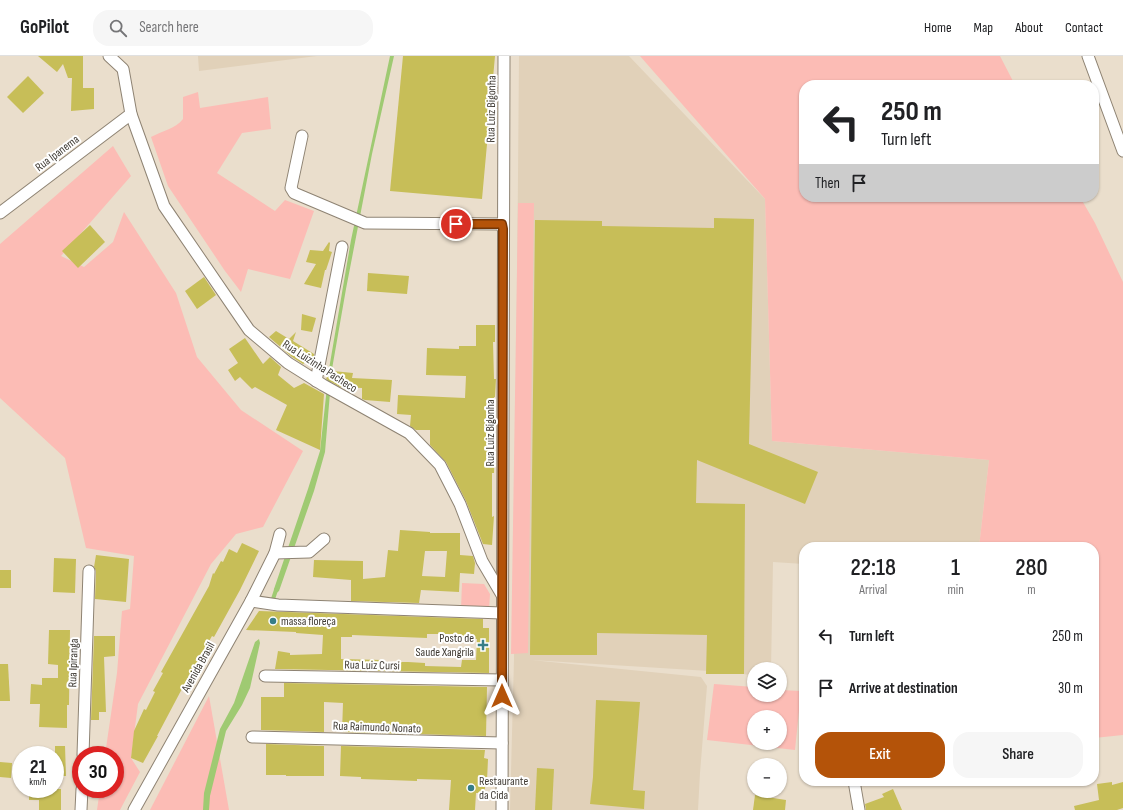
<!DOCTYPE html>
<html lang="en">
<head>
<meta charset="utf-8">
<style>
  :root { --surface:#fff; --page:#f6f6f6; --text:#202124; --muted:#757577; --line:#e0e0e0; --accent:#b45309 }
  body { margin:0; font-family:"Sofia Sans Condensed",sans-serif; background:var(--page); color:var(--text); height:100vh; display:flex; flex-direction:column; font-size:15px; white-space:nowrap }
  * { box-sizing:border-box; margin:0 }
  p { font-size:13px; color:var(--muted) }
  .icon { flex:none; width:22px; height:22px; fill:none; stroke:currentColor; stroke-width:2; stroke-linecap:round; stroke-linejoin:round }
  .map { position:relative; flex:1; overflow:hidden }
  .details { position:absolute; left:799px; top:486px; width:300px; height:244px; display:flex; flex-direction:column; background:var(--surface); border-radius:16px; box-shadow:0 1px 3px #0004 }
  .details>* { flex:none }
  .hud { position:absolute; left:799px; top:24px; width:300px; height:122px; border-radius:16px; box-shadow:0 1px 3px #0004; background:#fff; color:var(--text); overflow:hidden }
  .buttons { position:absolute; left:747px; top:606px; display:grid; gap:8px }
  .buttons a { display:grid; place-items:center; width:40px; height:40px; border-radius:50%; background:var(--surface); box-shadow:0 1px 3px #0004; font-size:20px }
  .speed { position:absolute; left:12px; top:690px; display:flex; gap:8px; font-size:20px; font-weight:700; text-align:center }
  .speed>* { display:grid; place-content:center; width:52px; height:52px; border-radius:50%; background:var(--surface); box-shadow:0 1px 3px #0004; line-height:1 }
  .speed small { font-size:10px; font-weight:400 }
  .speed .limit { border:6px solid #d22; background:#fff; color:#111 }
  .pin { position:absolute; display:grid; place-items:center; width:34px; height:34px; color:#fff; margin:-17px; border:2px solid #fff; border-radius:50%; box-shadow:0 1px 4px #0007 }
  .me { position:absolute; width:44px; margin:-22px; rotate:0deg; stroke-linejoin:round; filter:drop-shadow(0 0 3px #0008) }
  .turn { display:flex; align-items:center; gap:14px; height:84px; padding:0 16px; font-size:18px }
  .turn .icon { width:52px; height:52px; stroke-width:2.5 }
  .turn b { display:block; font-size:28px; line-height:34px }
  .then { display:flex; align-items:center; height:38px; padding:0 16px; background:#0003; gap:8px; font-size:15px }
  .eta { display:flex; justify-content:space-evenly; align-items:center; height:68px; text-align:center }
  .eta b { font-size:24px; font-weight:600; line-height:28px }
  .primary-button { display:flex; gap:8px; margin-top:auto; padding:8px 16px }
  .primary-button a { flex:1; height:46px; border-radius:16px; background:var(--accent); color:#fff; font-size:16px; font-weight:600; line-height:46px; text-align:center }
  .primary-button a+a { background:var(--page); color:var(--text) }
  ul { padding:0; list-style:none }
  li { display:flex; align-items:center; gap:12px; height:52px; padding:0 16px }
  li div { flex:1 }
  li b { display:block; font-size:15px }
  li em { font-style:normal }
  header { display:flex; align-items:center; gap:24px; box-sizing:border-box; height:56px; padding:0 20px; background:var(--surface); border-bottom:1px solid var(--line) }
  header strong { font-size:19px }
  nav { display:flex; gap:22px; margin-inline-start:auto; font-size:14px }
  .search { width:280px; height:36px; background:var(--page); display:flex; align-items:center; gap:10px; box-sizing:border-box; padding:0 14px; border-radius:16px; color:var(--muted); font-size:15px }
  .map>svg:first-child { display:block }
</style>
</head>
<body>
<header>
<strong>GoPilot</strong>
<div class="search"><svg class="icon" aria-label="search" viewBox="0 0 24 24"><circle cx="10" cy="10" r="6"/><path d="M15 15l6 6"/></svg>Search here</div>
<nav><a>Home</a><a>Map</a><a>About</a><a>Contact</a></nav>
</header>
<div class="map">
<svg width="1123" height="754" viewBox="0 0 1123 754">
  <rect width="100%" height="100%" fill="#eadecc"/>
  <g fill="#e1d1b9">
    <polygon points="198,0 317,0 199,15"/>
    <polygon points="519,0 629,0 765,143 772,385 989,404 979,491 804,491 804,508 773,506 771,613 754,613 754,620 744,618 721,618 709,615 531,604 701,621 707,630 700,717 698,754 510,754 514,603"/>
  </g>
  <g fill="#fcbcb5" fill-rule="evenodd">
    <polygon points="640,0 1000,0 1015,29 804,29 804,141 1080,141 1095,167 1123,226 1123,679 1094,682 1094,491 979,491 989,404 772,385 765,143"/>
    <path d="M198,36L200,52L268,41L271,73L242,77L217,117L275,155L285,144L314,155L290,223L248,213L241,236L225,215L168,130L151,81C162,75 175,73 183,63V41Z"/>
    <polygon points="113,90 131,120 61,200 84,211 113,186 124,156 176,237 197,301 241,354 303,395 263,471 236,478 211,508 138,648 131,702 140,716 120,754 97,754 100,733 115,733 115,699 105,699 117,617 122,555 130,553 134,500 86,492 65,402 0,342 0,188"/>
    <polygon points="518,147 534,147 528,597 511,598"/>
    <polygon points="462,527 484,528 490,538 489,554 461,553"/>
    <path d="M714,628L754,631V639H780V634L801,635L795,694L707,684ZM754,661H780V687H754Z"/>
    <polygon points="209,640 229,754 150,754"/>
  </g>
  <g fill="#9fca72">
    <polygon points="390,0 394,0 372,98 346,233 332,313 325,396 314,435 279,535 275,538 274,533 308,433 320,395 329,313 351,184"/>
    <polygon points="259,583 260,587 250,632 242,649 226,675 210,740 209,754 203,754 204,737 220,673 234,647 255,586"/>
  </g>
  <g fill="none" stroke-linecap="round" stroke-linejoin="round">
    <polyline stroke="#9fca72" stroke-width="4" points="273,543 276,534"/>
  </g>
  <g fill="#c7be58" fill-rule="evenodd">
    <polygon points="38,0 83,0 83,32 94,32 94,53 71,55 72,22 68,22 63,8 57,16"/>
    <polygon points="403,0 495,0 482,143 390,135"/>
    <polygon points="28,20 44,37 23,57 7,41"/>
    <polygon points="714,162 754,163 749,388 818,416 805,448 697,404 696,447 745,448 744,618 706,618 707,579 597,577 597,599 530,599 535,164 602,165 602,170 714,172"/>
    <polygon points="90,169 105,186 78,212 62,195"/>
    <polygon points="329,186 330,187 329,195 332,196 326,214 325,214 321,232 304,228 316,208 306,206 310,194 323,195"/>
    <polygon points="368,217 409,220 407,238 367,235"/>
    <polygon points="204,221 216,239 197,253 185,235"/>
    <polygon points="302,258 316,262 312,276 301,274"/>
    <polygon points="476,269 495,269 495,286 493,286 494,323 496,323 495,341 494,341 493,364 495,365 494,417 492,417 492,461 494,460 492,489 483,488 466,445 446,406 430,389 430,374 416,374 410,370 411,359 397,358 398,339 465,342 466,320 426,319 427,292 459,293 459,290 476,290"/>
    <polygon points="276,275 289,283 296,276 293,285 314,298 314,301 303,308 292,301 269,281"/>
    <polygon points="245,282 263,308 270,301 281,311 278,319 294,332 304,327 324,338 320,394 276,374 287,349 255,331 252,333 240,321 235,325 228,314 238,307 229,293"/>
    <polygon points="333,315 353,317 352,322 392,324 390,346 365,344 362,343 362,332 340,331 326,323 327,321 333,321"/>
    <path d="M400,474L430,476V477H460V499L473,500L475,507L474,518L460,517L459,536L421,534L419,547L351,545V524L313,521L314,504L363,505V523L385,521L388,494L398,495ZM425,495H447L445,521L422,520Z"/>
    <polygon points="242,487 259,495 240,534 214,581 212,580 184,629 157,680 158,680 143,707 131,702 134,675 144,653 146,654 155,636 153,635 163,617 161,616 209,530 213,517 214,518 221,505 223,506 229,493 237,497"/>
    <polygon points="96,499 129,503 126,546 95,543 96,515 94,511"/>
    <polygon points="54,502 76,503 75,537 53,536"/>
    <rect x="0" y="514" width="11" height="18"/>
    <path d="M259,555L483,563V572H489V617L275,613L278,595L290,597V599L322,598L323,579L296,577V576L246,574ZM427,578H458V583H477L476,604H462L461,611L425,610V607L408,606H382V604L341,603V581H352V579L427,582Z"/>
    <polygon points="49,574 70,574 69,649 67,649 67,672 39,671 40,648 30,648 31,628 42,629 42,622 58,622 58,609 48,608"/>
    <polygon points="94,580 115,580 115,600 104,601 106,656 99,656 99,664 91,664"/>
    <polygon points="0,608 8,608 10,645 0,645"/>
    <polygon points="284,627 487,631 486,680 342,676 343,647 324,646 324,676 261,674 261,641 284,641"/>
    <polygon points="596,644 640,646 633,734 645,735 644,753 590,748 593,721"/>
    <polygon points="266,688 324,690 324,720 286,720 286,719 266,719"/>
    <polygon points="55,690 65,690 66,720 55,720"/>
    <polygon points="341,690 485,694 484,702 488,703 487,725 485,725 485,737 476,737 475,754 449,754 451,724 417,723 417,725 361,723 361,721 340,720"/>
    <polygon points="0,706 12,707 11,722 0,721"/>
    <polygon points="537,712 554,713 552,754 535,754"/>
    <polygon points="1112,726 1112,729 1123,726 1123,752 1117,754 1075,754 1074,750 1099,744 1097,728"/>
    <polygon points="29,733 61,733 61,754 39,754 39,744 29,744"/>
    <polygon points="893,733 902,754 866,754 865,748 884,741 882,738"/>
    <polygon points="755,739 786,744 785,754 753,754"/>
  </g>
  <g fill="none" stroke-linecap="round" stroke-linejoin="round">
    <defs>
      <g id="street">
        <polyline points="109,0 123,13 131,58 164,150 249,274 288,307 323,329 409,377 440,409 460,448 482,505 502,539"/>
        <polyline points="1088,0 1123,95"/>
        <polyline points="302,80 291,132 294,137 365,167 502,168 503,173"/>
        <polyline points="0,157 131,58"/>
        <polyline points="316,325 342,191"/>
        <polyline points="275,497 309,496 324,483"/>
        <polyline points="251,545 278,549 502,557"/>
        <polyline points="265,620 502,624"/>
        <polyline points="252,681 502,687"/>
        <polyline points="83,699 89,515"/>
        <polyline points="854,725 859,754"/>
        <polyline points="81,754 82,733"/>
        <polyline points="134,754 251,545 275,497 280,478"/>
        <polyline points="502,754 504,0"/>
      </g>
    </defs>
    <use href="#street" stroke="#8e8373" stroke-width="13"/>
    <use href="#street" stroke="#fff" stroke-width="11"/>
  </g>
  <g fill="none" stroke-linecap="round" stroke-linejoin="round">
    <defs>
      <polyline id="route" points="456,168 502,168 503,173 502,640"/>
    </defs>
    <use href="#route" stroke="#753606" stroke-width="10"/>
    <use href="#route" stroke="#b45309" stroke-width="7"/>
  </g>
  <g fill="#377e88" stroke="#fff" stroke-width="1.5">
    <circle cx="273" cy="565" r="4"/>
    <path d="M481 583h4v4h4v4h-4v4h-4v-4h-4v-4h4z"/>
    <circle cx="471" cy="732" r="4"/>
  </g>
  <g text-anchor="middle" stroke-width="4" stroke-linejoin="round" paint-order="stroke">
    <g font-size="12" fill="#3f3a33" stroke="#fff">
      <text transform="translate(491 53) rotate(-89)" y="4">Rua Luiz Bigonha</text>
      <text transform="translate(57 97) rotate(-37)" y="4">Rua Ipanema</text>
      <text transform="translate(320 310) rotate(33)" y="4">Rua Luizinha Pacheco</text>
      <text transform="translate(490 377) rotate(-90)" y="4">Rua Luiz Bigonha</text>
      <text transform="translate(73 607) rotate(-88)" y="4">Rua Ipiranga</text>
      <text transform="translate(372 609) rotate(1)" y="4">Rua Luiz Cursi</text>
      <text transform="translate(198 611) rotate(-61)" y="4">Avenida Brasil</text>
      <text transform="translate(377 671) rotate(2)" y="4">Rua Raimundo Nonato</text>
    </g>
    <g font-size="12" fill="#3f3a33" stroke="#fff" text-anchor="start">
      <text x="281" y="569">massa floreça</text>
      <text x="474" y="586" text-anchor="end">Posto de<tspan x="474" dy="14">Saude Xangrila</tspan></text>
      <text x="479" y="729">Restaurante<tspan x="479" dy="14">da Cida</tspan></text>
    </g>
  </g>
</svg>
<div class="buttons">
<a><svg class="icon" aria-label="layers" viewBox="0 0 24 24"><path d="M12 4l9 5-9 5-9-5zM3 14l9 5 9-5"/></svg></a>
<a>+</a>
<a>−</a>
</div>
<div class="speed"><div>21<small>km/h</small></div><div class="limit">30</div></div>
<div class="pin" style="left:456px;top:168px;background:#d93025"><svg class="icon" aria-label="arrive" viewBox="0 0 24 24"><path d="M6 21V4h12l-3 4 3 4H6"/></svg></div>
<svg class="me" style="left:502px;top:640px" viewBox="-20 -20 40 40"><path d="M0-17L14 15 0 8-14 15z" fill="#b45309" stroke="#fff" stroke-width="4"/></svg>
<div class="hud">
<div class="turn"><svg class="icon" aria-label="left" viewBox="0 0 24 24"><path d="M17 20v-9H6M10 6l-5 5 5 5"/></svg><div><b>250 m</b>Turn left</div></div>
<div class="then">Then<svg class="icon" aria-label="arrive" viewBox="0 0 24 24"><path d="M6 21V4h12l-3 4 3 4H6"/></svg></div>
</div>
<section class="details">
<div class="eta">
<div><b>22:18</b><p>Arrival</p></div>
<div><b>1</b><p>min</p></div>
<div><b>280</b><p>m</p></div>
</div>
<ul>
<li><svg class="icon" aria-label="left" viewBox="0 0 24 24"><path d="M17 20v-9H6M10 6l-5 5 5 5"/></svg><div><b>Turn left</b></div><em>250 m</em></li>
<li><svg class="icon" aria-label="arrive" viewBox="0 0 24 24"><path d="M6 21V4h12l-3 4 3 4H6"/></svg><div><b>Arrive at destination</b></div><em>30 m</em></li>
</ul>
<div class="primary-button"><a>Exit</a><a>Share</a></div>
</section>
</div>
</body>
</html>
